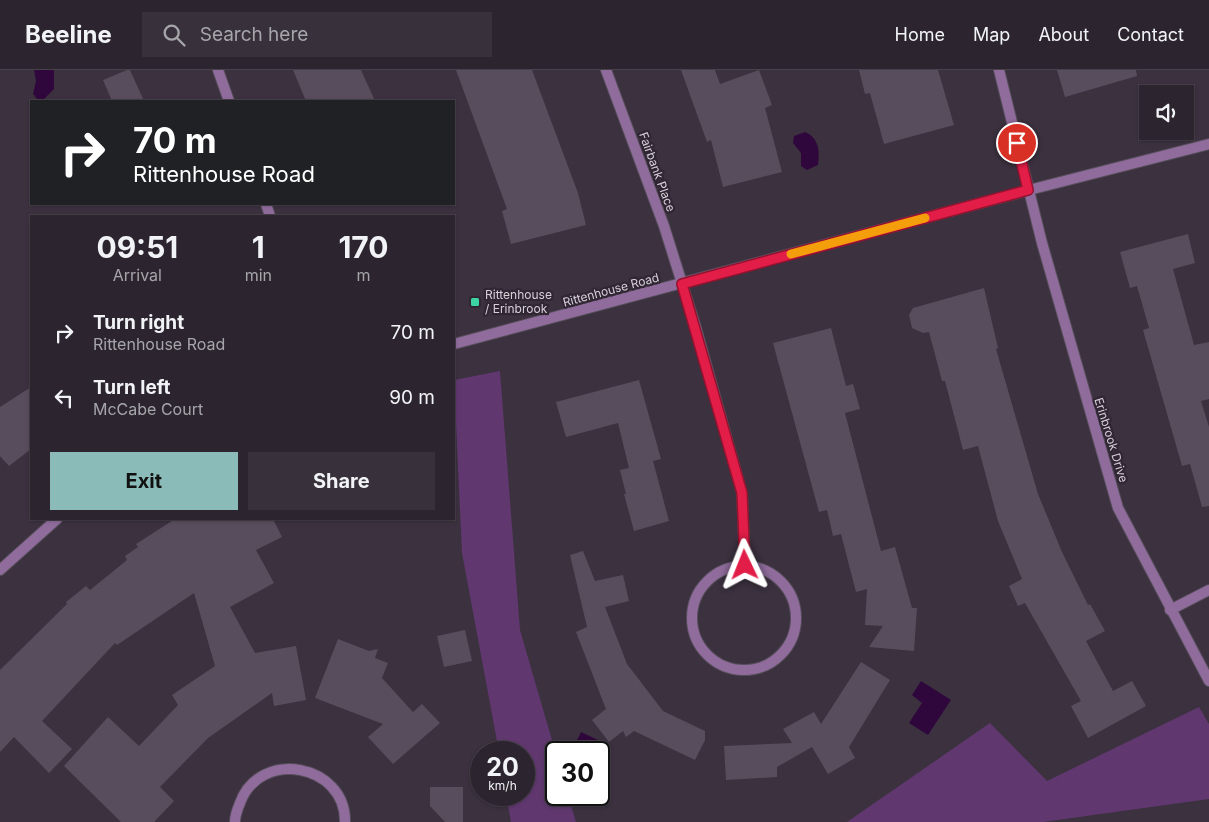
<!DOCTYPE html>
<html lang="en">
<head>
<meta charset="utf-8">
<style>
  :root { --surface:#2c252f; --page:#38313b; --text:#f1f3f6; --muted:#a6a5aa; --line:#48424b; --accent:#8bbbb9 }
  body { margin:0; font-family:Inter,sans-serif; background:var(--page); color:var(--text); height:100vh; display:flex; flex-direction:column; font-size:19px; white-space:nowrap }
  * { box-sizing:border-box; margin:0 }
  p { font-size:16px; color:var(--muted) }
  .icon { flex:none; width:28px; height:28px; fill:none; stroke:currentColor; stroke-width:2; stroke-linecap:round; stroke-linejoin:round }
  .map { position:relative; flex:1; overflow:hidden }
  .details { position:absolute; left:30px; top:145px; width:425px; height:305px; display:flex; flex-direction:column; background:var(--surface); border-radius:0px; box-shadow:0 1px 4px #0004,0 0 0 1px var(--line) }
  .details>* { flex:none }
  .guide { position:absolute; left:30px; top:30px; width:425px; height:105px; border-radius:0px; box-shadow:0 1px 4px #0004,0 0 0 1px var(--line); background:#202124; color:#fff; overflow:hidden }
  .fabs { position:absolute; left:1139px; top:15px; display:grid; gap:10px }
  .fabs a { display:grid; place-items:center; width:55px; height:55px; border-radius:0px; background:var(--surface); box-shadow:0 1px 4px #0004,0 0 0 1px var(--line); font-size:25px }
  .speed { position:absolute; left:470px; top:671px; display:flex; gap:10px; font-size:25px; font-weight:700; text-align:center }
  .speed>* { display:grid; place-content:center; width:65px; height:65px; border-radius:50%; background:var(--surface); box-shadow:0 1px 4px #0004,0 0 0 1px var(--line); line-height:1 }
  .speed small { font-size:12px; font-weight:400 }
  .speed .limit { border:2px solid #111; border-radius:8px; background:#fff; color:#111 }
  .pin { position:absolute; display:grid; place-items:center; width:42px; height:42px; color:#fff; margin:-21px; border:2px solid #fff; border-radius:50%; box-shadow:0 1px 5px #0007 }
  .me { position:absolute; width:55px; margin:-28px; rotate:358deg; stroke-linejoin:round; filter:drop-shadow(0 0 4px #0008) }
  .turn { display:flex; align-items:center; gap:18px; height:105px; padding:0 20px; font-size:22px }
  .turn .icon { width:65px; height:65px; stroke-width:2.5 }
  .turn b { display:block; font-size:35px; line-height:42px }
  .eta { display:flex; justify-content:space-evenly; align-items:center; height:85px; text-align:center }
  .eta b { font-size:30px; font-weight:700; line-height:35px }
  .primary-button { display:flex; gap:10px; margin-top:auto; padding:10px 20px }
  .primary-button a { flex:1; height:58px; border-radius:0px; background:var(--accent); color:#111; font-size:20px; font-weight:700; line-height:58px; text-align:center }
  .primary-button a+a { background:var(--page); color:var(--text) }
  ul { padding:0; list-style:none }
  li { display:flex; align-items:center; gap:15px; height:65px; padding:0 20px }
  li div { flex:1 }
  li b { display:block; font-size:19px }
  li em { font-style:normal }
  header { display:flex; align-items:center; gap:30px; box-sizing:border-box; height:70px; padding:0 25px; background:var(--surface); border-bottom:1px solid var(--line) }
  header strong { font-size:24px }
  nav { display:flex; gap:28px; margin-inline-start:auto; font-size:18px }
  .search { width:350px; height:45px; background:var(--page); display:flex; align-items:center; gap:12px; box-sizing:border-box; padding:0 18px; border-radius:0px; color:var(--muted); font-size:19px }
  .map>svg:first-child { display:block }
</style>
</head>
<body>
<header>
<strong>Beeline</strong>
<div class="search"><svg class="icon" aria-label="search" viewBox="0 0 24 24"><circle cx="10" cy="10" r="6"/><path d="M15 15l6 6"/></svg>Search here</div>
<nav><a>Home</a><a>Map</a><a>About</a><a>Contact</a></nav>
</header>
<div class="map">
<svg width="1209" height="752" viewBox="0 0 1209 752">
  <rect width="100%" height="100%" fill="#3b313f"/>
  <g fill="#60386f">
    <polygon points="500,301 520,560 556,684 556,725 568,725 576,752 511,752 506,725 524,725 524,682 499,682 462,483 454,310"/>
    <polygon points="1199,637 1209,654 1209,729 1043,752 847,752 990,653 1047,711"/>
  </g>
  <g fill="#30073d">
    <polygon points="34,0 54,0 54,19 43,30 37,29 33,24 36,11"/>
    <path d="M805,62C819,68 820,81 818,95L807,100L801,96V83L793,73L794,66Z"/>
    <polygon points="921,611 951,630 928,665 909,653 922,633 912,625"/>
    <polygon points="581,662 598,670 597,682 574,682 573,679"/>
  </g>
  <g fill="#584d5c">
    <polygon points="127,0 130,0 144,31 112,31 103,10"/>
    <polygon points="293,0 361,0 375,31 306,31"/>
    <polygon points="456,0 532,0 578,123 586,155 511,174 502,141 507,139"/>
    <polygon points="681,0 715,0 720,14 759,0 772,35 765,38 782,102 723,117 711,70 707,72"/>
    <polygon points="859,0 938,0 954,55 884,74 870,23 865,24"/>
    <polygon points="1057,0 1136,0 1137,6 1065,27"/>
    <polygon points="1188,164 1195,193 1173,199 1194,275 1209,272 1209,329 1201,331 1209,357 1209,436 1202,437 1190,394 1182,396 1143,260 1149,258 1137,216 1130,218 1120,182"/>
    <polygon points="984,218 998,278 996,279 1038,424 1062,482 1088,535 1090,534 1105,561 1086,571 1113,621 1132,611 1146,636 1088,668 1071,636 1081,631 1025,533 1018,536 1009,516 1022,509 998,451 978,376 963,380 945,311 942,311 929,262 923,263 912,258 909,245 913,238"/>
    <polygon points="831,258 846,316 853,314 860,339 845,343 881,481 895,477 912,538 917,538 914,581 869,577 883,556 865,555 867,519 856,522 841,464 833,466 827,440 819,442 773,273"/>
    <polygon points="639,310 661,389 653,391 669,451 634,461 624,424 626,424 620,400 629,398 618,353 566,367 556,332"/>
    <polygon points="31,317 31,379 9,396 0,386 0,337"/>
    <polygon points="175,449 273,449 282,467 256,480 274,513 230,537 255,583 296,576 306,630 274,636 272,623 208,668 160,717 174,731 154,752 121,752 64,696 108,647 139,676 178,635 172,625 215,596 194,523 117,575 115,573 42,651 72,679 49,703 14,667 0,682 0,600 67,534 66,532 86,516 90,520 127,490 125,486 138,477 136,474"/>
    <polygon points="583,481 595,511 623,505 629,531 605,537 627,594 663,641 705,661 705,670 695,690 634,661 626,667 623,661 609,672 592,650 606,639 576,562 587,557 570,485"/>
    <polygon points="465,560 472,591 444,597 437,566"/>
    <polygon points="338,569 369,581 378,579 375,588 388,593 382,608 413,642 422,634 440,653 393,694 368,667 383,654 315,628"/>
    <polygon points="861,592 890,610 849,677 855,688 828,704 812,677 777,697 777,707 726,710 724,676 792,673 783,659 814,642 821,654"/>
    <polygon points="430,717 463,717 463,752 445,752 430,736"/>
  </g>
  <g fill="none" stroke-linecap="round" stroke-linejoin="round">
    <defs>
      <g id="minor">
        <polyline points="218,0 229,31"/>
        <polyline points="606,0 664,156 696,258 742,423 745,495"/>
        <polyline points="999,0 1042,173 1118,438 1209,611"/>
        <polyline points="266,134 270,146"/>
        <polyline points="454,274 1029,120 1209,74"/>
        <circle cx="744" cy="548" r="52"/>
        <polyline points="0,500 57,449"/>
        <polyline points="1170,540 1209,520"/>
        <path d="M235,752C235,745 237,740 240,733C260,678 346,694 345,752"/>
      </g>
    </defs>
    <use href="#minor" stroke="#574e5b" stroke-width="12"/>
    <use href="#minor" stroke="#906c9d" stroke-width="10"/>
  </g>
  <g fill="none" stroke-linecap="round" stroke-linejoin="round">
    <defs>
      <polyline id="route" points="745,495 742,423 682,214 1028,120 1017,73"/>
    </defs>
    <use href="#route" stroke="#92132f" stroke-width="12"/>
    <use href="#route" stroke="#e11d48" stroke-width="9"/>
    <polyline stroke="#f59e0b" stroke-width="9" points="791,184 925,148"/>
  </g>
  <rect fill="#3dd4a3" stroke="#312734" stroke-width="2" x="470" y="227" width="10" height="10" rx="2.5"/>
  <g text-anchor="middle" stroke-width="4.5" stroke-linejoin="round" paint-order="stroke">
    <g font-size="12" fill="#d6d0d9" stroke="#312734">
      <text transform="translate(657 102) rotate(70)" y="4">Fairbank Place</text>
      <text transform="translate(611 220) rotate(-15)" y="4">Rittenhouse Road</text>
      <text transform="translate(1111 370) rotate(73)" y="4">Erinbrook Drive</text>
    </g>
    <g font-size="12" fill="#d6d0d9" stroke="#312734" text-anchor="start">
      <text x="485" y="229">Rittenhouse<tspan x="485" dy="14">/ Erinbrook</tspan></text>
    </g>
  </g>
</svg>
<div class="fabs">
<a><svg class="icon" aria-label="sound" viewBox="0 0 24 24"><path d="M4 9h4l5-4v14l-5-4H4zM17 9q2 3 0 6"/></svg></a>
</div>
<div class="speed"><div>20<small>km/h</small></div><div class="limit">30</div></div>
<div class="pin" style="left:1017px;top:73px;background:#d93025"><svg class="icon" aria-label="arrive" viewBox="0 0 24 24"><path d="M6 21V4h12l-3 4 3 4H6"/></svg></div>
<svg class="me" style="left:745px;top:495px" viewBox="-20 -20 40 40"><path d="M0-17L14 15 0 8-14 15z" fill="#e11d48" stroke="#fff" stroke-width="4"/></svg>
<div class="guide">
<div class="turn"><svg class="icon" aria-label="right" viewBox="0 0 24 24"><path d="M7 20v-9h11M14 6l5 5-5 5"/></svg><div><b>70 m</b>Rittenhouse Road</div></div>
</div>
<section class="details">
<div class="eta">
<div><b>09:51</b><p>Arrival</p></div>
<div><b>1</b><p>min</p></div>
<div><b>170</b><p>m</p></div>
</div>
<ul>
<li><svg class="icon" aria-label="right" viewBox="0 0 24 24"><path d="M7 20v-9h11M14 6l5 5-5 5"/></svg><div><b>Turn right</b><p>Rittenhouse Road</p></div><em>70 m</em></li>
<li><svg class="icon" aria-label="left" viewBox="0 0 24 24"><path d="M17 20v-9H6M10 6l-5 5 5 5"/></svg><div><b>Turn left</b><p>McCabe Court</p></div><em>90 m</em></li>
</ul>
<div class="primary-button"><a>Exit</a><a>Share</a></div>
</section>
</div>
</body>
</html>
